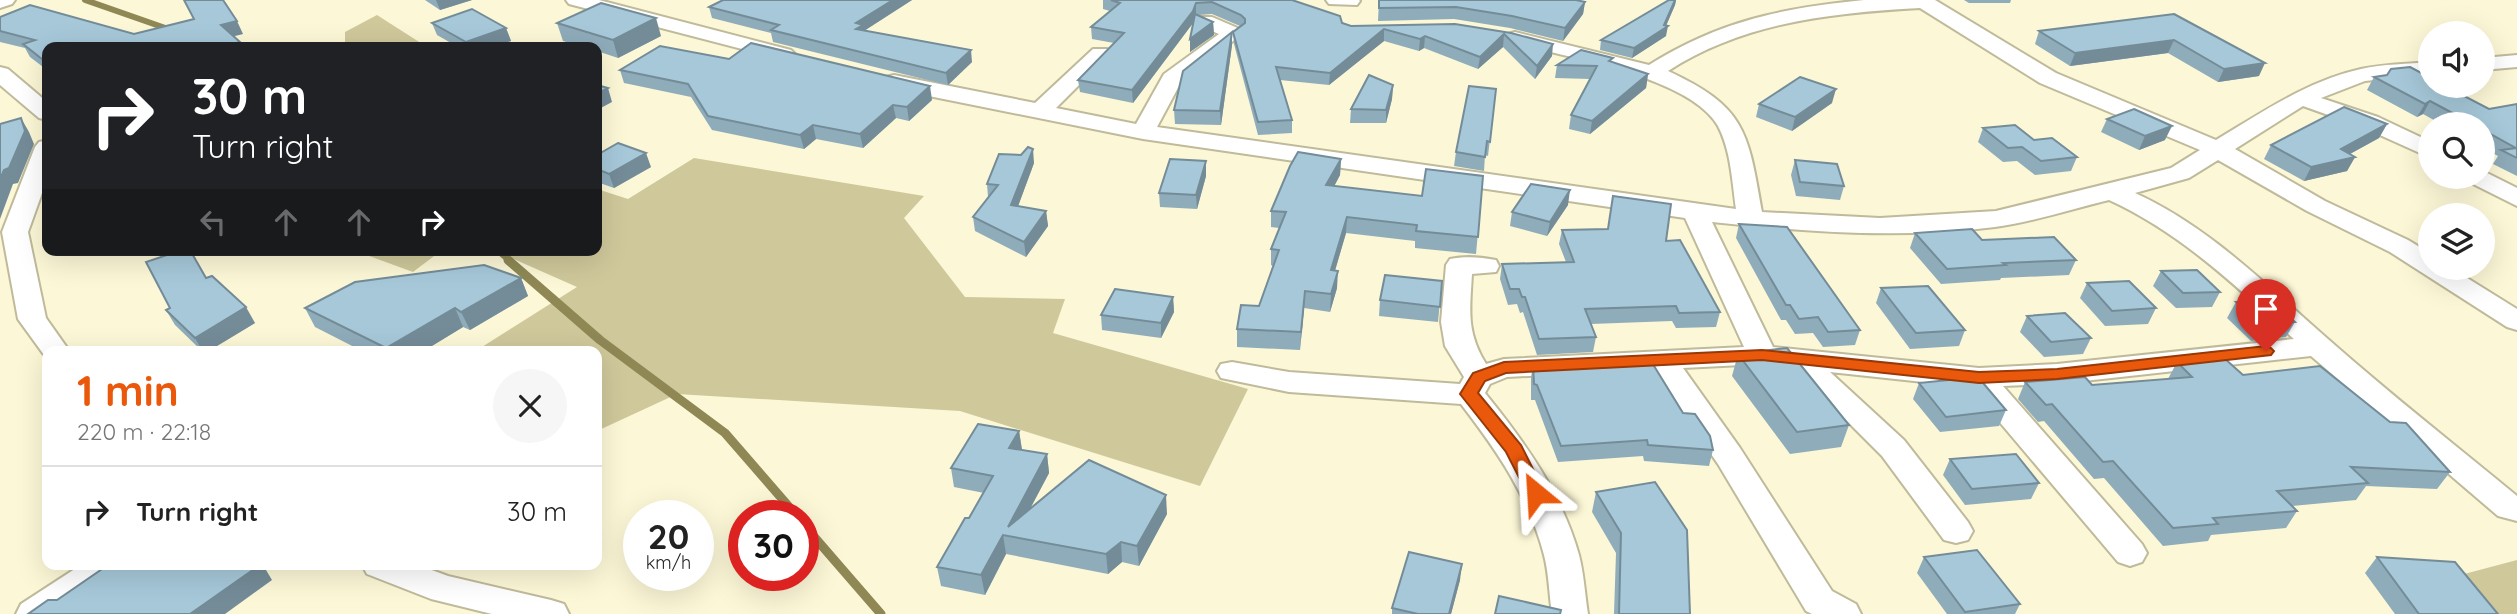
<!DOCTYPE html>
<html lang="en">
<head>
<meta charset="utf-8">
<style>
  :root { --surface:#fff; --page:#f6f6f6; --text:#222; --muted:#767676; --line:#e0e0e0; --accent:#ea580c }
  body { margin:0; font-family:Quicksand,sans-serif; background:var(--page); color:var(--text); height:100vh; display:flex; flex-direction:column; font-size:26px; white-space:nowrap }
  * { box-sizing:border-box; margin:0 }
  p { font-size:23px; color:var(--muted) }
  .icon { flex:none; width:38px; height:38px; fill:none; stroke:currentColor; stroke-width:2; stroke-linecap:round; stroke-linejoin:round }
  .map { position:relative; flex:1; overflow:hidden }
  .panel { position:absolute; left:42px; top:346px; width:560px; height:224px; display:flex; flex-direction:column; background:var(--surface); border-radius:14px; box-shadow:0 7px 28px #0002 }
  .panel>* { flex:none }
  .hud { position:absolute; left:42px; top:42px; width:560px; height:214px; border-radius:14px; box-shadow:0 7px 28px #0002; background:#202124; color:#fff; overflow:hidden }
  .controls { position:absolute; left:2418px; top:21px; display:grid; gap:14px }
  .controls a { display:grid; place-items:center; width:77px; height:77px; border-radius:50%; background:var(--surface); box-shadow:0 7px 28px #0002; font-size:35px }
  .speed { position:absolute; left:623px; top:500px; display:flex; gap:14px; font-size:35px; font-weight:700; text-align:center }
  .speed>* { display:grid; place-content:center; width:91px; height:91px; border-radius:50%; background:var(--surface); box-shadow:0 7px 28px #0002; line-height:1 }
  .speed small { font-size:18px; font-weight:400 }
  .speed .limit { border:10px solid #d22; background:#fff; color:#111 }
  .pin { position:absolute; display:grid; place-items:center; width:60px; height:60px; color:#fff; margin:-72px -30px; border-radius:50% 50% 50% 0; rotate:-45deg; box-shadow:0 0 7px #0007 }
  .pin .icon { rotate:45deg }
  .me { position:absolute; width:77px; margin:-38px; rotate:333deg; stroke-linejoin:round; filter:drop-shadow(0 0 5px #0008) }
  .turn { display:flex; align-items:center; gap:24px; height:147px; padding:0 35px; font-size:32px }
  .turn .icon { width:91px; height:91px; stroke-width:2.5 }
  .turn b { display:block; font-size:49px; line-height:60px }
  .lanes { display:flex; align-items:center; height:66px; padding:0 35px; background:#0003; justify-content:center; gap:35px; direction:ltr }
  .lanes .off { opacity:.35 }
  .round { display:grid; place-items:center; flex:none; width:74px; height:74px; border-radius:37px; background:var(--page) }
  .summary { display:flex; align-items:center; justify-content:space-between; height:119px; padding:0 35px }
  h1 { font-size:42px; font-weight:700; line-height:52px; color:var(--accent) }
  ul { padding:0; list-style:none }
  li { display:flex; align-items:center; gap:21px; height:91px; padding:0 35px; border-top:2px solid var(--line) }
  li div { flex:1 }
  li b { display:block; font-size:26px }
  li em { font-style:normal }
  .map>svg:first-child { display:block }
</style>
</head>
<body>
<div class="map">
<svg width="2517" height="614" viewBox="0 0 2517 614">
  <rect width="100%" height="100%" fill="#fcf7d6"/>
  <g fill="#cfc89b">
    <polygon points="377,15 427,47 341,47 345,46 345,32"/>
    <polygon points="694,158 924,196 904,218 965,297 1065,299 1053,333 1248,389 1200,486 960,411 677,394 597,431 597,352 474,352 577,287 493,250 597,250 597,189 628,199"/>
    <polygon points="361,250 442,250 413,272 361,253"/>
    <polygon points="2517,560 2517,614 2488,614 2453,577"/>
  </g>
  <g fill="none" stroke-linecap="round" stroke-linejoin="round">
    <g stroke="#8f8855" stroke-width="6">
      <polyline points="85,0 171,30"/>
      <polyline points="497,250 510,261"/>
    </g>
    <g stroke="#8f8855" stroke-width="9">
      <polyline points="508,260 600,340 725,433 797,516"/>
      <polyline points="803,524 881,614"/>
    </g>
    <defs>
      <g id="minor">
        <polygon points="0,0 15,0 12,4 0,8"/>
        <polygon points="566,0 599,0 791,50 795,54 791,58 784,60 569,4"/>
        <polygon points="1326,0 1359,0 1360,1 1357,5 1329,4"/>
        <path d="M1864,0H1935L2056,73L2216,140C2263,112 2307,81 2361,69C2383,64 2408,64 2431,62V74L2365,81L2321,98L2378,117L2431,142V158L2362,127L2303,106L2235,149L2325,201L2408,240L2431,254V268H2451L2517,309V330L2507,327L2390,252L2307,211L2218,160L2189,178L2135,193C2210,227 2268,287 2329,340C2390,394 2454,444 2517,496V521L2498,516L2311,356L2057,384L2003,386L2142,544L2147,553L2142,562L2130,566L2118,562L1970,387L1830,372L1904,440L1968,522L1973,531L1968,540L1956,543L1944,540L1882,456L1826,400L1786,367L1762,364L1683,368L1740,448L1832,591L1856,604L1861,614H1812L1806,611L1718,464L1653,370L1507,377L1490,384L1485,393C1524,441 1562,494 1579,555C1584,574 1585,595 1588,614H1552C1549,595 1549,574 1544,555C1529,497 1497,451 1461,404L1289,392L1221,378L1217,371L1221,364L1232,362L1289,372L1460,384L1464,377L1445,346L1441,322L1446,265L1450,259C1464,256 1481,257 1496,260L1499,266L1496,272L1472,274C1470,310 1466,332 1486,364L1504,359L1744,347L1685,218L1143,139L894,89L886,87L883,82L886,77L894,75L1035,103L1093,49H1107L1111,53L1056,108L1136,124L1164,74L1219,34L1198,25L1195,21L1198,17H1212L1240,29L1243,33L1180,84L1157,127L1736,209C1732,181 1731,151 1718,126C1690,76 1561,56 1508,42L1505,38L1508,34L1515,32L1649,65C1719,21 1782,8 1864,0ZM1920,8L2040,83L2200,150L2171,168L1996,211L1880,218L1762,212C1748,132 1746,107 1668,71C1744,22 1831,13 1920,8ZM2109,200C2181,233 2236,286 2294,339L2057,364L1979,368L1773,347L1712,222C1806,232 1901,239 1995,227C2033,222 2072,209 2109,200Z"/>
        <polygon points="2517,55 2517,67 2483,70 2483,58"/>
        <polygon points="0,67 8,69 47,102 47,120 39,118 0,85"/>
        <polygon points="47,140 47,179 28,232 46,318 70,352 47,352 47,359 18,319 2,232 35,147 39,142"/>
        <polygon points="2483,171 2517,188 2517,206 2469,182 2466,177 2483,177"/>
        <polygon points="81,565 125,565 120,574 62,614 16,614 21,604"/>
        <polygon points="362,565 418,565 448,576 551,600 564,604 569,614 492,614 431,599 367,574"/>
      </g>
    </defs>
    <use href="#minor" stroke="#bfba9a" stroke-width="4"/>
    <use href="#minor" fill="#fff" fill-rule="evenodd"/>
  </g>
  <g fill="#8facbb">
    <polygon points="425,0 472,0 440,10"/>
    <polygon points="723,0 912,0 865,30 972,62 948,85 773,42 771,33 712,18 709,7"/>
    <polygon points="1103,0 1292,0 1351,26 1511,33 1552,56 1535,79 1503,47 1478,69 1424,48 1419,51 1384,41 1329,85 1280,80 1292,120 1292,133 1258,135 1234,44 1233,32 1240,26 1212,14 1199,15 1213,22 1214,35 1190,52 1190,39 1193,23 1133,103 1080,92 1078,80 1114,43 1092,39 1091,27 1110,11 1103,9"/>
    <polygon points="1379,0 1585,2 1583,14 1563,41 1510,28 1454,19 1378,21"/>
    <polygon points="1669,0 1676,0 1675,5 1666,26 1666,36 1632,58 1600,50 1601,40"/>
    <polygon points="1964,0 2011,0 2010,3 1969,3"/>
    <polygon points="2174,14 2259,76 2218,82 2168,53 2070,66 2035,44 2039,31"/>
    <polygon points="0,17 134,34 194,19 243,34 47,47 47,70 30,57 25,48 0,42"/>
    <polygon points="432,23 506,28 511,41 493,47 458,47 437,35"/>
    <polygon points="557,23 661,36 618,58 597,51 597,47 584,47 563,41"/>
    <polygon points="1232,32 1232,45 1221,125 1175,124 1174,110"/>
    <polygon points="1613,63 1648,74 1646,88 1590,134 1569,129 1571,115 1590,79 1555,78 1557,65"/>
    <polygon points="620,70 932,100 909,121 896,118 863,148 816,139 804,149 712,130 691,97 624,83"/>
    <polygon points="2374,77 2489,109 2517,104 2517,176 2493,164 2498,156 2483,148 2483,124 2441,124 2423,114 2417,117 2367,90"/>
    <polygon points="1393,85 1392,99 1386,123 1350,123 1351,109"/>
    <polygon points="1496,89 1488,156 1485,155 1484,171 1454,166 1456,152"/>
    <polygon points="1832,103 1792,131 1756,117 1759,104"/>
    <polygon points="2107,119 2165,140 2139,150 2101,132"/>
    <polygon points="2387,124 2379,138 2350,154 2355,157 2347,171 2304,181 2264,159 2271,145"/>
    <polygon points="1983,128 2034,140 2077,157 2071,171 2035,175 2017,161 2003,162 1978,142"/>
    <polygon points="597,155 651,167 614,188 597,182"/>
    <polygon points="1341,159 1340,175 1334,186 1422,196 1483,176 1476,254 1415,248 1415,241 1346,233 1335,271 1337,288 1330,312 1304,308 1300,350 1237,347 1237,329 1259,306 1273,266 1271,265 1271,249 1279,228 1271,227 1271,211"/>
    <polygon points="1795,160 1844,186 1840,200 1796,196 1791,175"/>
    <polygon points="1034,163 1018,206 1046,211 1048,226 1026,257 975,231 973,217 988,197 987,184"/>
    <polygon points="1206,176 1197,209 1160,207 1159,193"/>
    <polygon points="1568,205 1547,236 1510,226 1512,212"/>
    <polygon points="1739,224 1860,330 1855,345 1823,347 1813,333 1795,334 1786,320 1781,320 1736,238"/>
    <polygon points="1562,230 1666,241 1720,312 1716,327 1676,328 1672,321 1591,324 1596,337 1593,352 1537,355 1523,312 1520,313 1517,304 1508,305 1500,279 1502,264 1566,262 1559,244"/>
    <polygon points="1915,233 1982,240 2076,260 2069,275 2001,278 2000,280 1941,284 1910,248"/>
    <polygon points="2161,271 2220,292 2212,307 2176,308 2153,286"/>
    <polygon points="206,278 255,323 207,352 203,352 175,325 166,310 170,308"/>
    <polygon points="521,278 528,296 470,330 463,327 422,352 364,352 315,327 305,308"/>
    <polygon points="1442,281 1438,322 1379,316 1380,300"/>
    <polygon points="2087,283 2156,308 2148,324 2105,326 2080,298"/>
    <polygon points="1881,288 1965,330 1959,346 1910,349 1876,303"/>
    <polygon points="1173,297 1174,312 1161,338 1102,330 1101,315"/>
    <polygon points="2236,302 2295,322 2286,337 2251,341 2227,318"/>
    <polygon points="2027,316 2091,338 2083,354 2044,357 2020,332"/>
    <polygon points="1738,354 1849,425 1841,447 1790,454 1732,376"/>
    <polygon points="2177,362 2243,375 2450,472 2437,489 2366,486 2356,500 2292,506 2297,511 2286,528 2211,535 2208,541 2163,546 2104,478 2094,479 2044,421 2038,422 2018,399 2025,382 2092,385 2168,379"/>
    <polygon points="1533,363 1607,365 1683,413 1713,450 1709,466 1644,461 1643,456 1558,462 1535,400 1531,400 1531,378"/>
    <polygon points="1919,383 2006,410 1999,426 1940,432 1913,399"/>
    <polygon points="1019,431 1022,450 1047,454 1049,473 1031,507 1167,514 1139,566 1122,562 1108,574 1006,554 985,595 941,586 937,567 969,518 984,493 954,487 951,468"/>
    <polygon points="1950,459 2039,483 2031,499 1965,505 1943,475"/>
    <polygon points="1596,492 1690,614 1614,614 1616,553 1592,512"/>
    <polygon points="1924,557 2020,604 2015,614 1947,614 1917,573"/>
    <polygon points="2377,557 2498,614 2395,614 2365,573"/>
    <polygon points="1460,580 1451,614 1392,614 1392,608"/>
  </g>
  <g fill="#748c98">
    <polygon points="436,0 472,0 440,10"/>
    <polygon points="893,0 912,0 864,31 856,29 856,23"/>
    <polygon points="1675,0 1676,0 1675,5 1665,28 1668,26 1666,36 1632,58 1634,48 1664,25"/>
    <polygon points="1585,2 1583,14 1563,41 1565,28"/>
    <polygon points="1196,3 1196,15 1193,23 1133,103 1132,90"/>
    <polygon points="656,18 661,36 618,58 613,40"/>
    <polygon points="237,21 243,34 227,38 221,25"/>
    <polygon points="1213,22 1214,35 1190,52 1190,39"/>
    <polygon points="506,28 511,41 493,47 468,47 466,42"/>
    <polygon points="1384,29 1384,41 1329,85 1330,73"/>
    <polygon points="1232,32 1232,45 1221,125 1220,111"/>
    <polygon points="1504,34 1503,47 1478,69 1480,57"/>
    <polygon points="1425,36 1424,48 1419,51 1420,39"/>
    <polygon points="2174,40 2168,53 2070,66 2075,53"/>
    <polygon points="240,42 242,47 222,47"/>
    <polygon points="1553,44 1552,56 1535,79 1537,66"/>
    <polygon points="971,50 972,62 948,85 946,73"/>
    <polygon points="2265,63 2259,76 2218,82 2224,69"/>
    <polygon points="1648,74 1646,88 1590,134 1592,121"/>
    <polygon points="1393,85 1392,99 1386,123 1386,110"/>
    <polygon points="930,86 932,100 909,121 907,107"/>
    <polygon points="608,88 612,102 597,110 597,94"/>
    <polygon points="1836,89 1832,103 1792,131 1795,117"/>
    <polygon points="2430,101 2423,114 2417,117 2425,104"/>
    <polygon points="893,105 896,118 863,148 860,134"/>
    <polygon points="21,118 29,132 34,144 18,183 13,184 0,219 0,179"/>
    <polygon points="2387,124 2379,138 2337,161 2355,157 2347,171 2304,181 2311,167 2341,149"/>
    <polygon points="813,125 816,139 804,149 800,135"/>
    <polygon points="2172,126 2165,140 2139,150 2145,136"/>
    <polygon points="1033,149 1034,163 1013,220 1011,205"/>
    <polygon points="646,153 651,167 614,188 609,174"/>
    <polygon points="1341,159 1340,175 1326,202 1326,185"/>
    <polygon points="1206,161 1206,176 1197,209 1196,195"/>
    <polygon points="1570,190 1568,205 1547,236 1550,222"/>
    <polygon points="1046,211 1048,226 1026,257 1024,242"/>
    <polygon points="1347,217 1346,233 1330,287 1331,270"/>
    <polygon points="1338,271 1337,288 1330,312 1331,294"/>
    <polygon points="521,278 528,296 470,330 461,312"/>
    <polygon points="1305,291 1304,308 1300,350 1301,332"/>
    <polygon points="1173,297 1174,312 1161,338 1161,323"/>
    <polygon points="246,307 255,323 207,352 203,352 195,338"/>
    <polygon points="455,308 463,327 422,352 387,352 386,348"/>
    <polygon points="1019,431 1022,450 1009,448"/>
    <polygon points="1047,454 1049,473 1015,537 1008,527"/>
    <polygon points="1166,495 1167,514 1139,566 1137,546"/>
    <polygon points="1003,535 1006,554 985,595 981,575"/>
    <polygon points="1121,542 1122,562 1108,574 1106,554"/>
    <polygon points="1462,564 1460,580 1451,614 1449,614"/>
    <polygon points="260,565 263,565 272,580 225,614 190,614"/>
  </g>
  <g fill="#a6c8d9" stroke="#748c98" stroke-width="2">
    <polygon points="184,0 223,0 237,21 221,25 240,42 222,47 47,47 47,63 23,44 35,40 0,31 0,17 30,5 134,34 194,19"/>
    <polygon points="723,0 893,0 856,23 863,25 856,29 971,50 946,73 771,30 779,25 709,7"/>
    <polygon points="1111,0 1292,0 1340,16 1342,23 1351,26 1455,24 1511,33 1553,44 1537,66 1504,34 1480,57 1425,36 1420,39 1384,29 1330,73 1276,67 1292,120 1258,122 1233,32 1245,23 1245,19 1241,15 1212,2 1196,3 1193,11 1132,90 1078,80 1124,33 1091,27 1120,3"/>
    <polygon points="1379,0 1576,0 1585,2 1565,28 1512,16 1456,7 1379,8"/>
    <polygon points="1669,0 1675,0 1664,25 1668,26 1634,48 1601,40"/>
    <polygon points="601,3 656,18 613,40 557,23"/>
    <polygon points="472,9 506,28 466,42 432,23"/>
    <polygon points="1195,14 1213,22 1190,39"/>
    <polygon points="2174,14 2265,63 2224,69 2174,40 2075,53 2039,31"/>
    <polygon points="1232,32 1220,111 1174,110 1183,71"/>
    <polygon points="751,43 930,86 907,107 893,105 860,134 813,125 800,135 708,116 688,84 620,70 660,46 729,59"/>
    <polygon points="1581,50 1613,58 1609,61 1648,74 1592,121 1571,115 1597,66 1557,65"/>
    <polygon points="2410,67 2431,78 2431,86 2445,86 2489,109 2517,104 2517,158 2501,150 2516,148 2483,130 2483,124 2473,124 2430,101 2425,104 2374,77 2387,75 2391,69"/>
    <polygon points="1369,75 1393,85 1386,110 1351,109"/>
    <polygon points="1800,77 1836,89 1795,117 1759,104"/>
    <polygon points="597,85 608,88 597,94"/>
    <polygon points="1469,86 1496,89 1490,142 1487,141 1485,157 1456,152"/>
    <polygon points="2344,107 2387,124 2341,149 2355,157 2311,167 2271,145"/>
    <polygon points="2134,109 2172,126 2145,136 2107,119"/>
    <polygon points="21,118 25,131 9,168 4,170 0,179 0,124"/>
    <polygon points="2015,125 2034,140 2052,138 2077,157 2041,161 2022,147 2008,148 1983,128"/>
    <polygon points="618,143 646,153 609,174 597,169 597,155"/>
    <polygon points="1028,147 1033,149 1011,205 1046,211 1024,242 973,217 998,185 987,184 999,154 1021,155"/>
    <polygon points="1298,152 1341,159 1326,185 1422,196 1426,169 1483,176 1478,237 1416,231 1417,225 1347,217 1331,270 1338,271 1331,294 1305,291 1301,332 1237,329 1241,305 1259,306 1279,250 1271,249 1286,212 1271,211 1290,166"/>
    <polygon points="1170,159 1206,161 1196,195 1159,193"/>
    <polygon points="1795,160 1837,164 1844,186 1800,182"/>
    <polygon points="1531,184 1570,190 1550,222 1512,212"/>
    <polygon points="1613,196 1671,204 1666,241 1680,240 1720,312 1679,313 1676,306 1585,309 1596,337 1539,339 1525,297 1522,297 1519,289 1510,289 1502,264 1574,262 1562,230 1608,229"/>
    <polygon points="1739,224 1787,227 1860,330 1828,332 1818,317 1799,319 1790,305 1786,305"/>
    <polygon points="1972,229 1982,240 2054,237 2076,260 2003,263 2006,265 1947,269 1915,233"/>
    <polygon points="182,250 190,250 206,278 212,276 246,307 195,338 166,310 170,308 146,262"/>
    <polygon points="484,265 521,278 461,312 455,308 386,348 305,308 355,282"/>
    <polygon points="2197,270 2220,292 2183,293 2161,271"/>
    <polygon points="1385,275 1442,281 1440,307 1380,300"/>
    <polygon points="2129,281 2156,308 2112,311 2087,283"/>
    <polygon points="1928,286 1965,330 1916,333 1881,288"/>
    <polygon points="1115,289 1173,297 1161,323 1101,315"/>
    <polygon points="2272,301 2295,322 2260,326 2236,302"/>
    <polygon points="2065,313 2091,338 2051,342 2027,316"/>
    <polygon points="1787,348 1849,425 1797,432 1738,354"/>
    <polygon points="2224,358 2243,375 2320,366 2390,422 2406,423 2450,472 2351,467 2368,483 2277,491 2297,511 2213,518 2218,524 2173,528 2113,461 2103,462 2052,404 2046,405 2025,382 2085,377 2092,385 2192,377 2177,362"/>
    <polygon points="1605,360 1607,365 1651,361 1683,413 1695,414 1710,436 1713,450 1648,445 1647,440 1561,446 1537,385 1534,384 1533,363"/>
    <polygon points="1978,377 2006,410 1946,417 1919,383"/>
    <polygon points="978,424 1019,431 1009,448 1047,454 1008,527 1089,460 1166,495 1137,546 1121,542 1106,554 1003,535 981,575 937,567 965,518 969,518 993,476 951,468"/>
    <polygon points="2016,454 2039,483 1972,489 1950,459"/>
    <polygon points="1655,482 1687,530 1690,614 1619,614 1621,533 1596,492"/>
    <polygon points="1977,550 2020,604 1965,612 1924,557"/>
    <polygon points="1409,552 1462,564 1449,614 1418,614 1392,608"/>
    <polygon points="2377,557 2455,562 2498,614 2419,614"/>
    <polygon points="108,565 260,565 190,614 28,614 48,600 57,600"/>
    <polygon points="1499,596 1561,610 1560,614 1495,614"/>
  </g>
  <polygon fill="#ea580c" stroke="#983908" stroke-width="2" points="2266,346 2271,348 2274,351 2271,355 2057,379 1979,383 1762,360 1506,373 1485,381 1478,393 1521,445 1545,493 1543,497 1529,497 1506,452 1460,394 1473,373 1504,362 1762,350 1979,372 2057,369"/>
</svg>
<div class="controls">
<a><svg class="icon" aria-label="sound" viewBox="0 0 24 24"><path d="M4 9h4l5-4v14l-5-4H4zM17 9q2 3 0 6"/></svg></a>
<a><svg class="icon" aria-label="search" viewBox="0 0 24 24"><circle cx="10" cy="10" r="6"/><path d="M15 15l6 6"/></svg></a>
<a><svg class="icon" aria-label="layers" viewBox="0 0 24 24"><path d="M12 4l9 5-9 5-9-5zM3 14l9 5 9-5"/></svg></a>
</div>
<div class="speed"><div>20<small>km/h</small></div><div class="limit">30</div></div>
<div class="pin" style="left:2266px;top:351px;background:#d93025"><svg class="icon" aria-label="arrive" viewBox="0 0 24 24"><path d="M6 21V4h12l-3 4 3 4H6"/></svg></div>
<svg class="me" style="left:1536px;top:493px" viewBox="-20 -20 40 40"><path d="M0-17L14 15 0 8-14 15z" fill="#ea580c" stroke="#fff" stroke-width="4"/></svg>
<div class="hud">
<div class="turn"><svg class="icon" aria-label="right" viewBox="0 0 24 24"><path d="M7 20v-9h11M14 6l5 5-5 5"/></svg><div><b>30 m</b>Turn right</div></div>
<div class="lanes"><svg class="icon off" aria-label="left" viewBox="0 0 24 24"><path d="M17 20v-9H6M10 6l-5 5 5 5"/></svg><svg class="icon off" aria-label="ahead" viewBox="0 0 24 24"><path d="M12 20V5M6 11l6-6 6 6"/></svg><svg class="icon off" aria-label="ahead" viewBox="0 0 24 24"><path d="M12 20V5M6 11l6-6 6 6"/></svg><svg class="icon" aria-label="right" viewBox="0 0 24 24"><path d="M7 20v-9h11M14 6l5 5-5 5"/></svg></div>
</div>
<section class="panel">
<div class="summary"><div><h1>1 min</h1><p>220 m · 22:18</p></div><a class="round"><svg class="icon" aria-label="close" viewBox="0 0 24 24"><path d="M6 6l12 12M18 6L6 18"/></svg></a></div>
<ul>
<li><svg class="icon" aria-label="right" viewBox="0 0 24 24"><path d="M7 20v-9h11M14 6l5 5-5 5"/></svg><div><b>Turn right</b></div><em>30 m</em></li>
</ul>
</section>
</div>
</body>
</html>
